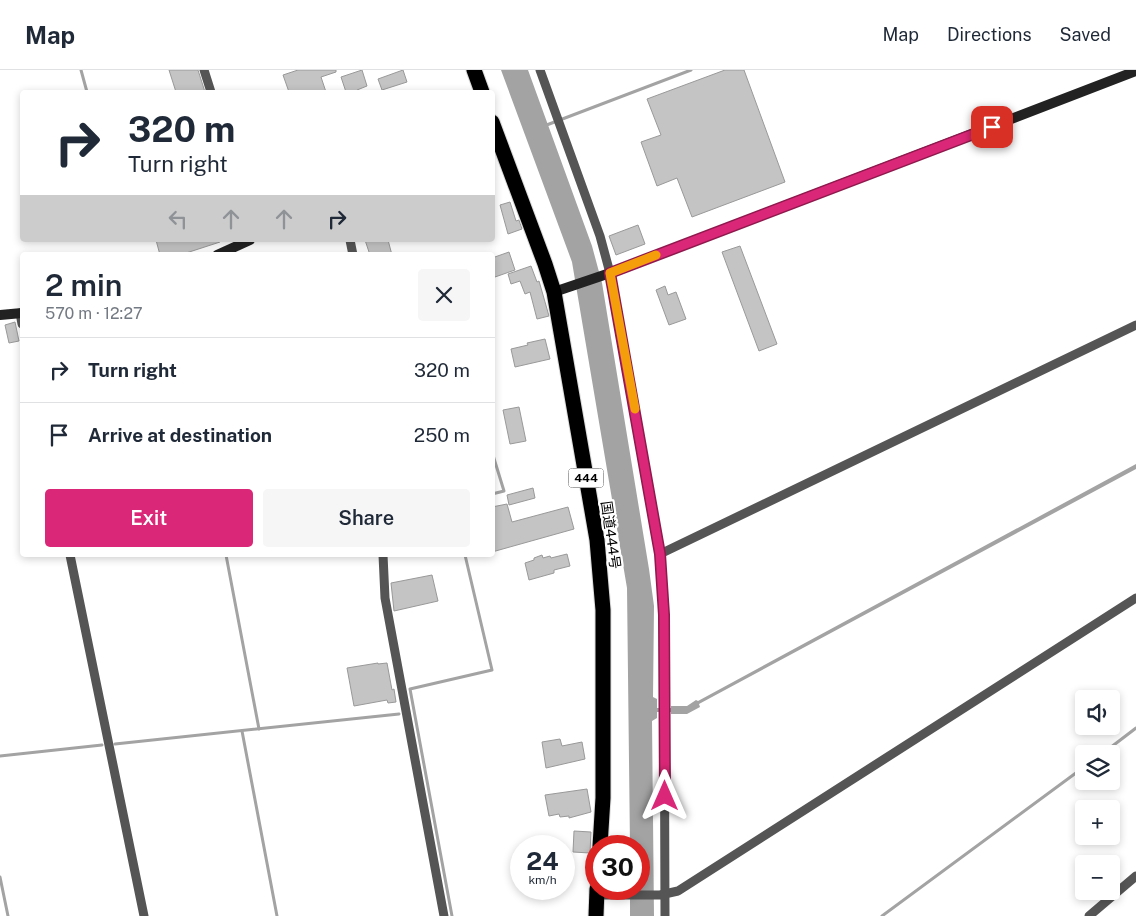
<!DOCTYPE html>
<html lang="en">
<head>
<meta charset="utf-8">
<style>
  :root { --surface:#fff; --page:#f6f6f7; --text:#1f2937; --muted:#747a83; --line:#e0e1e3; --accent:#db2777 }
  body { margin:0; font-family:"Public Sans","Noto Sans JP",sans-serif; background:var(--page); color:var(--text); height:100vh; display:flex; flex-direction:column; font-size:19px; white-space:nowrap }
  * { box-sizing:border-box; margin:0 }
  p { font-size:16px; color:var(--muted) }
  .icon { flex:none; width:28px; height:28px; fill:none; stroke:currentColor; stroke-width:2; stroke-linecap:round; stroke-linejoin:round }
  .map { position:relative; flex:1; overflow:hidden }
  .sheet { position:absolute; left:20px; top:182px; width:475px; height:305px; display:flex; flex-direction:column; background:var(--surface); border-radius:5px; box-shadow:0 2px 8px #0003 }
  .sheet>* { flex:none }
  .banner { position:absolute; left:20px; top:20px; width:475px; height:152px; border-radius:5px; box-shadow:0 2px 8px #0003; background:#fff; color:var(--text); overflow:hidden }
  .tools { position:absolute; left:1075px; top:620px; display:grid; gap:10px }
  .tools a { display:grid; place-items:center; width:45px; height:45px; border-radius:5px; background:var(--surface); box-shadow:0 2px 8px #0003; font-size:25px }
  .speed { position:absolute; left:510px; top:765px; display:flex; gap:10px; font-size:25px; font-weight:700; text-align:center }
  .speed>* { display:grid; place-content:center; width:65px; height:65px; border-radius:50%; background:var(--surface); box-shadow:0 2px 8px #0003; line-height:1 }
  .speed small { font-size:12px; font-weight:400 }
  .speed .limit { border:8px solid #d22; background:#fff; color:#111 }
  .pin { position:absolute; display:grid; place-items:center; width:42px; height:42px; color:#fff; margin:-21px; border-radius:10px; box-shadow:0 2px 8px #0006 }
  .me { position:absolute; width:55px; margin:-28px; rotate:0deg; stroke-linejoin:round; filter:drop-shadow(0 0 4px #0008) }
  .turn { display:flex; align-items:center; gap:18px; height:105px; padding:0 25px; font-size:22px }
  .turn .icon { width:65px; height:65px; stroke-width:2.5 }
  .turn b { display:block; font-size:35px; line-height:42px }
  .lanes { display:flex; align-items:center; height:48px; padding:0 25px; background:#0003; justify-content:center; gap:25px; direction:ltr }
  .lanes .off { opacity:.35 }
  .round { display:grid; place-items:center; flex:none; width:52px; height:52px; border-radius:5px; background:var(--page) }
  .head { display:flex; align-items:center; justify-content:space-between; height:85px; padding:0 25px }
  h1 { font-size:30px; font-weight:600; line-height:38px }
  .action { display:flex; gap:10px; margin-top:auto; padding:10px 25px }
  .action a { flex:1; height:58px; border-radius:5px; background:var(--accent); color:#fff; font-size:20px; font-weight:600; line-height:58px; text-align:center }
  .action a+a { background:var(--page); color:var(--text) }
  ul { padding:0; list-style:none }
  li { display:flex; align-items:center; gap:15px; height:65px; padding:0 25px; border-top:1px solid var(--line) }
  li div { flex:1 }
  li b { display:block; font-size:19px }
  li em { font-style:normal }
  header { display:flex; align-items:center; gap:30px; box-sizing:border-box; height:70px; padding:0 25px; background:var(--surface); border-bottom:1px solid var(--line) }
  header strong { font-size:24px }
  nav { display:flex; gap:28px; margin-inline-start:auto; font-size:18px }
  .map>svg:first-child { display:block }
</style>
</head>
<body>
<header>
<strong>Map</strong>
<nav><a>Map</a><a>Directions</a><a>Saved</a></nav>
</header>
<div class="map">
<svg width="1136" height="846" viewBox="0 0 1136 846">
  <rect width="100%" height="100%" fill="#fff"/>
  <polygon fill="#a3a3a3" points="501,0 528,0 592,176 602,213 649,499 654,536 653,627 657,629 657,638 671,638 671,636 687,636 696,630 698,631 1136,394 1136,399 699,634 700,637 687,644 671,644 671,642 657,642 657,648 652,651 654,846 630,846 630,819 639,819 639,776 630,776 627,518 572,192"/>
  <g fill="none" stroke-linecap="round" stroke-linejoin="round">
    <g stroke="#a3a3a3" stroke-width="3">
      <polyline points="81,0 87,22"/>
      <polyline points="544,56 691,0"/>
      <polyline points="492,382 504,421 492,424"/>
      <polyline points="226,485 259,659"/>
      <polyline points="242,661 277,846"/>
      <polyline points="115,674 399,644"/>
      <polyline points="1102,684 1136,658"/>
      <polyline points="0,686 102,675"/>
      <polyline points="0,807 8,846"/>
      <polyline points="452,846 410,619 492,600 465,485"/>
      <polyline points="882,846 1084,697"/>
    </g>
  </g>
  <g fill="#c4c4c4" stroke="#999">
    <polygon points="169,0 198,0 205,22 176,22"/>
    <polygon points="298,0 336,0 336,2 321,7 326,22 289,22 283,5"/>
    <polygon points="362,0 367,16 357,20 358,22 346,22 341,7"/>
    <polygon points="403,0 407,12 382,20 378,9"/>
    <polygon points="725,0 744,0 785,112 692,147 677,108 657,116 641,72 661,65 647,29"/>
    <polygon points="510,132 516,151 519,150 522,159 508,164 500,135"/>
    <polygon points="638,155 645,174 616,185 609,166"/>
    <polygon points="156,170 220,170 220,172 180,185 160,185"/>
    <polygon points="365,170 388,170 392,185 370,185"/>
    <polygon points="740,176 777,274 759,281 722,182"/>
    <polygon points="509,182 515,200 495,207 492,198 492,188"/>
    <polygon points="531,196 537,212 539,211 549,246 537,249 530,222 525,224 520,211 511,214 508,204"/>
    <polygon points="665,216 668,225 676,222 686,249 669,255 656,220"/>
    <polygon points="15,252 19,271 9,273 5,255"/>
    <polygon points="545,269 550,289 515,297 511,279 528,275 527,273"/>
    <polygon points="519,337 526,371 510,374 503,340"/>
    <polygon points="533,418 535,428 509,435 507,425"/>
    <polygon points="507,434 512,452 568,437 574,459 492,482 492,437"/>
    <polygon points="567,484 570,496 554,500 554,503 529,510 525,493 534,490 534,488 542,485 543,488 550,486 551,488"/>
    <polygon points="432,505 438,531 394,541 391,513"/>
    <polygon points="378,593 378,594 387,593 392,620 394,619 396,632 388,633 387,630 354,636 347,598"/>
    <polygon points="560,669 562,676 582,672 585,689 546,698 542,672"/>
    <polygon points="587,719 591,742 569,748 569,746 560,747 559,744 549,746 545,725"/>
    <polygon points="574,761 591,762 590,783 573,782"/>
  </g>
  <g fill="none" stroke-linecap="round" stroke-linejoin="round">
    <defs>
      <g id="highway">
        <polyline points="474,0 482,22"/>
        <polyline points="492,52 545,194 554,222 597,470 603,540 603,728 600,776"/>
        <polyline points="596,846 597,819"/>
      </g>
    </defs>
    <use href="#highway" stroke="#dbdbdb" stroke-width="17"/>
    <g stroke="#555" stroke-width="9">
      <polyline points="204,0 211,22"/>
      <polyline points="540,0 600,166 610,203 660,484"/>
      <polyline points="350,170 353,185"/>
      <polyline points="20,243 22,254"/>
      <polyline points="70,485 144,846"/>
      <polyline points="383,485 385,528 444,846"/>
      <polyline points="597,825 660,825 678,821 1136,528"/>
      <polyline points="665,846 664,545 660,484 1136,255"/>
      <polyline points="1089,846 1136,806"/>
    </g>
    <g stroke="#222" stroke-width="10">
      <polyline points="217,185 250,170"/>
      <polyline points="554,222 610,203 1136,1"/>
      <polyline points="0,245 22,243"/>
    </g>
    <use href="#highway" stroke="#000" stroke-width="15"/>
  </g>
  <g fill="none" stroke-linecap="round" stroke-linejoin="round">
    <defs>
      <polyline id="route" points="665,726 664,545 660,484 610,203 992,57"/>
    </defs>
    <use href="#route" stroke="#8e194d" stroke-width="12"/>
    <use href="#route" stroke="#db2777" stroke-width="9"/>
    <polyline stroke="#f59e0b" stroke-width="9" points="635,339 610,203 656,185"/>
  </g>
  <g text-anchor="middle" stroke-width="4.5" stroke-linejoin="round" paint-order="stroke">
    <rect fill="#fff" stroke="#4c4c4c" stroke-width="1" x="568.5" y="398.5" width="35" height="19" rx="4"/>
    <g font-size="12" font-weight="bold" fill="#000">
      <text x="586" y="412">444</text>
    </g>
    <g font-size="14" fill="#000" stroke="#fff">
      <text transform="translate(611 465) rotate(82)" y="5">国道444号</text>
    </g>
  </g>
</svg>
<div class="tools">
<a><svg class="icon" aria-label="sound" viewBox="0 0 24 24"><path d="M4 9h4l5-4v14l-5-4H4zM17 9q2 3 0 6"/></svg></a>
<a><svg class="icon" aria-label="layers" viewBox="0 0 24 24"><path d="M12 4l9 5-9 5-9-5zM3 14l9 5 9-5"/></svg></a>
<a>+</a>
<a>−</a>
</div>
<div class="speed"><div>24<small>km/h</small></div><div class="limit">30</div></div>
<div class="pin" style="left:992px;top:57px;background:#d93025"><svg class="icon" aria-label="arrive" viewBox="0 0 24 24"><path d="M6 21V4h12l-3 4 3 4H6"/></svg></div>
<svg class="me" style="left:665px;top:726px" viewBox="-20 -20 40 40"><path d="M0-17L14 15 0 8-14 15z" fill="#db2777" stroke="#fff" stroke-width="4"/></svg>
<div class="banner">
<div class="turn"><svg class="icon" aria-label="right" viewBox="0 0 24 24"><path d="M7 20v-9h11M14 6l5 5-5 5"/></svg><div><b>320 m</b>Turn right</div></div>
<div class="lanes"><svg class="icon off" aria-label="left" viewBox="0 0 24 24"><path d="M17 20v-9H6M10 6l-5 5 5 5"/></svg><svg class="icon off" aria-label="ahead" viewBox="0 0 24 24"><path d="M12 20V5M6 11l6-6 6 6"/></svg><svg class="icon off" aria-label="ahead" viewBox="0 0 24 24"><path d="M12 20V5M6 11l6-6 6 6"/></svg><svg class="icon" aria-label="right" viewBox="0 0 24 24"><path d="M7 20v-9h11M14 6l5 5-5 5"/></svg></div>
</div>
<section class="sheet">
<div class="head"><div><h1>2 min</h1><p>570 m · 12:27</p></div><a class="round"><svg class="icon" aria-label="close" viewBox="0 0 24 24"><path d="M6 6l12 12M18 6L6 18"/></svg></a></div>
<ul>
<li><svg class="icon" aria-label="right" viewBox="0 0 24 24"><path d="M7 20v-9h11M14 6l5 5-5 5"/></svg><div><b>Turn right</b></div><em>320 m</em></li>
<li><svg class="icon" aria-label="arrive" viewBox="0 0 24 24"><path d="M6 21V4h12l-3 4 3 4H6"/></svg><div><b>Arrive at destination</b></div><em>250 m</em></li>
</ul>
<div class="action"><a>Exit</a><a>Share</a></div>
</section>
</div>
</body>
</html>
